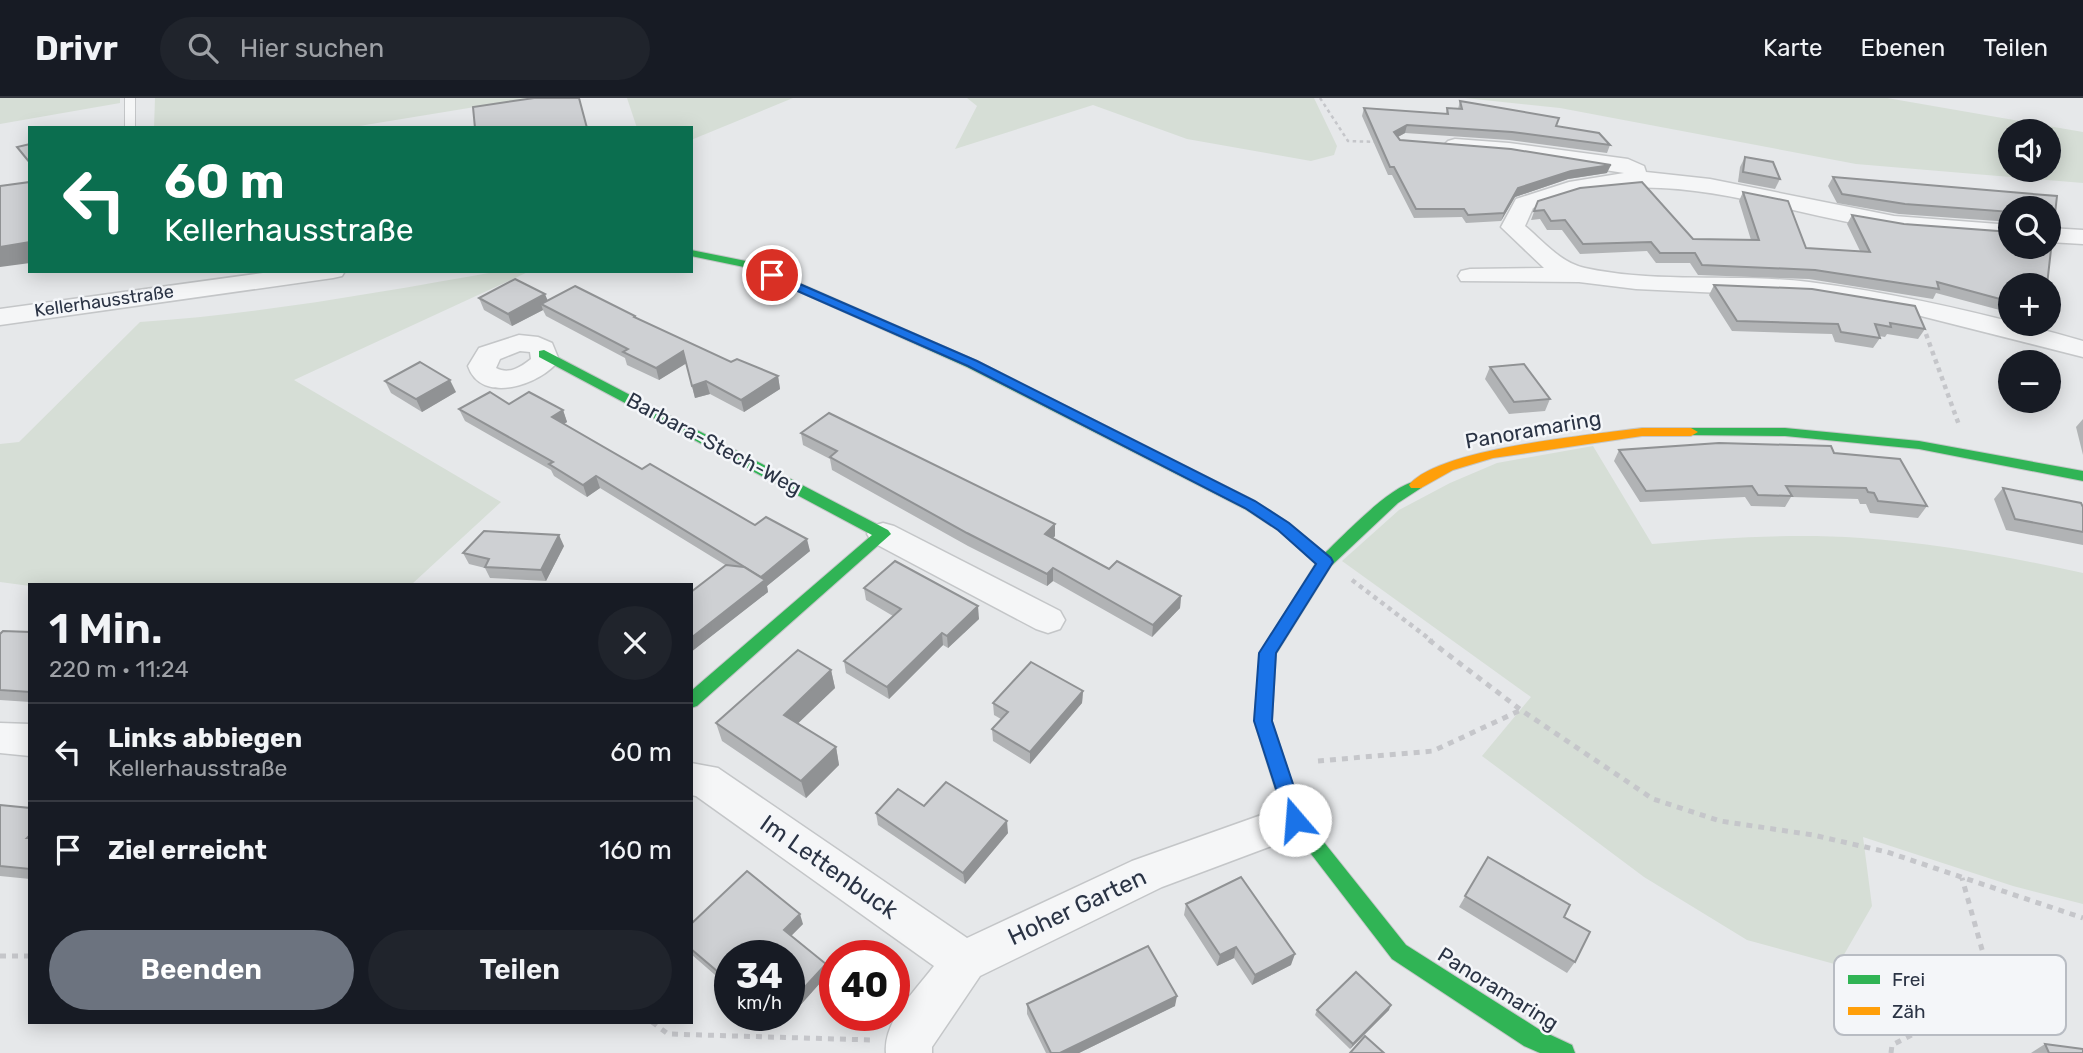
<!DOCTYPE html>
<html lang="de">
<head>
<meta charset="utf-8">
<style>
  :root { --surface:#171b24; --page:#20242c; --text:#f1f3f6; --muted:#9ea1a6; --line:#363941; --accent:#6c737f }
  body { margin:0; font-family:Rubik,sans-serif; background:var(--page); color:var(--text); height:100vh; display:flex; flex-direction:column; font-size:26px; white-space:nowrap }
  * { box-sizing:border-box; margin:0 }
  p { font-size:23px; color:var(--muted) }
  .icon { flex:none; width:38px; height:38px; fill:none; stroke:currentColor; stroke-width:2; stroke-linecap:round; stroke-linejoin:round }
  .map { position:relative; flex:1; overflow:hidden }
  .panel { position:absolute; left:28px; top:485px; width:665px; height:441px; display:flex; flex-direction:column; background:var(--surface); border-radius:0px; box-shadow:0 4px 18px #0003 }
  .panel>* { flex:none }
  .hud { position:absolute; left:28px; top:28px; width:665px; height:147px; border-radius:0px; box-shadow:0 4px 18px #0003; background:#0b6e4f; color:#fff; overflow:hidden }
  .tools { position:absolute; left:1998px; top:21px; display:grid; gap:14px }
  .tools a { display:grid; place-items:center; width:63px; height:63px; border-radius:50%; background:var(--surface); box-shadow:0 4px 18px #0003; font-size:35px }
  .speed { position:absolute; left:714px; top:842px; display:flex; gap:14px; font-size:35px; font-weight:700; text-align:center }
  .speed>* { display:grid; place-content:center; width:91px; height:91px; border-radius:50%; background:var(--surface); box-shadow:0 4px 18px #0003; line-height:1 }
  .speed small { font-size:18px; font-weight:400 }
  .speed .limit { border:10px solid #d22; background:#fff; color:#111 }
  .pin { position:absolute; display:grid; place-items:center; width:60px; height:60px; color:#fff; margin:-30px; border:4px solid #fff; border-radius:50%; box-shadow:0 2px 7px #0007 }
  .me { position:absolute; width:77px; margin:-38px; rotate:342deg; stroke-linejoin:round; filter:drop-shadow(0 0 5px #0008) }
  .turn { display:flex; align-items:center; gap:24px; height:147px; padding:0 21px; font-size:32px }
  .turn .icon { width:91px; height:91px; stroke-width:2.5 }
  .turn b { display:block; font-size:49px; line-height:60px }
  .round { display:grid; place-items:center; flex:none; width:74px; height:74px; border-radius:37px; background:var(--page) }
  .head { display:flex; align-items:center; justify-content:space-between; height:119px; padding:0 21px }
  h1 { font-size:42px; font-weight:600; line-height:52px }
  .primary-button { display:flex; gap:14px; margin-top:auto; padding:14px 21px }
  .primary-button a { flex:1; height:80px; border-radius:42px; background:var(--accent); color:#fff; font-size:28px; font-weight:600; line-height:80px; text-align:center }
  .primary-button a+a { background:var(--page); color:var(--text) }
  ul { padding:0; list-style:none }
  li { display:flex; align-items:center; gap:21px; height:98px; padding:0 21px; border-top:2px solid var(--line) }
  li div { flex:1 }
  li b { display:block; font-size:26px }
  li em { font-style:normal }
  header { display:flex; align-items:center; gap:42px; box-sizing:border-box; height:98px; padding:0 35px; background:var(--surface); border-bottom:2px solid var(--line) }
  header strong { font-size:33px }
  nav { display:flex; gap:38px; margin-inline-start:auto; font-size:24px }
  .search { width:490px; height:63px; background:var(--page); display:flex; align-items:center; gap:18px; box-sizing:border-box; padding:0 24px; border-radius:38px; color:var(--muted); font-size:26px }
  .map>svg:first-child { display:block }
</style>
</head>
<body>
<header>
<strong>Drivr</strong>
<div class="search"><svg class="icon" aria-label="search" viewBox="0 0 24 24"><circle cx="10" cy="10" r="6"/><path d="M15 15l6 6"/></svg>Hier suchen</div>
<nav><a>Karte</a><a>Ebenen</a><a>Teilen</a></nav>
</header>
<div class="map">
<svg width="2083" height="955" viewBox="0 0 2083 955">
  <rect width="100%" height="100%" fill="#e6e8ea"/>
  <g fill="#d6ded6" fill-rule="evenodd">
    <polygon points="0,0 120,0 120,5 0,26"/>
    <polygon points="155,0 529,0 347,30 154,30"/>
    <polygon points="627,0 793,0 691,42 691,30 637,30"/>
    <polygon points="967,0 1314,0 1337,48 1334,57 1311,63 1187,41 1093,7 955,51 977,8"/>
    <path d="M1465,0H1887L2083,34V85L1856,66L1560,10ZM2011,33H2049V72H2011Z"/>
    <path d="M500,173H530L294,282L501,404L412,486L30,488L0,484V346L19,344L140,224C261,216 381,194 500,173Z"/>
    <path d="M1593,348L1652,446C1722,440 1791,435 1861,440C1936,445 2010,459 2083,475V806L2013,788L1863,739L1872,808L1838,867L1747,842L1644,779L1482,658L1531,599L1342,463L1399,412L1450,385L1497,365Z"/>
  </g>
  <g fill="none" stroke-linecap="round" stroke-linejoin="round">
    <defs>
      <rect id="lane" x="125" y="0" width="10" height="30"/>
      <g id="street">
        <path d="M1455,41L1509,45L1628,61L1644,68L1646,74L1710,81L1894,118L2011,127V141C1961,137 1911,136 1862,127C1747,105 1650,65 1533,110L1525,128C1543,143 1561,165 1585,170C1659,186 1735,175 1809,184C1904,196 1994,218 2083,243V259L1917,217L1807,199L1636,191L1579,184L1461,183L1458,178L1461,173L1470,171L1544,170L1501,129L1516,101L1569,84L1624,75L1509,57L1448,51L1444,47L1448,43Z"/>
        <polygon points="2049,130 2083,132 2083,146 2049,144"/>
        <polygon points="277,173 345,173 342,178 333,180 0,227 0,211"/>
        <path d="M519,237L538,239L552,245L559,262C541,287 481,307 468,268L479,250ZM520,253L530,254L531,261C521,269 509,277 496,270L500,261Z"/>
        <polygon points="883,425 894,428 1060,513 1065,522 1060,531 1048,535 1036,531 872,444 867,436 872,428"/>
        <polygon points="0,625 30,626 30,658 0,655"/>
        <path d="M691,665L718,670L967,840L1132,763L1295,705L1309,710L1315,722L1309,734L1162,789L980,878L932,949V955H886C883,923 916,892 934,868L696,698L691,697Z"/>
      </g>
      <g id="fast">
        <path d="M691,152L751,164L977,263L1255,403L1289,425L1325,455C1342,439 1399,378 1421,384L1423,387L1421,390L1398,405L1331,468L1276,556L1272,623L1303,718L1406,847L1540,932L1572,947L1575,955H1540L1524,948L1392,861L1285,722L1254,623L1260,555L1316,465L1279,433L1245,411L967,269L744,169L691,158Z"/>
        <polygon points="544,252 888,432 891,436 697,608 691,610 691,593 872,437 539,259 539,253"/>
        <polygon points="1691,330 1785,330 1919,343 2083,373 2083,383 1919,351 1785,338 1686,337 1684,334 1686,331"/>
      </g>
      <path id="slow" d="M1642,330H1691L1698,334L1691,338H1642L1493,360L1453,372L1421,390H1411L1409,387C1439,350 1592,337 1642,330Z"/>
    </defs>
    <use href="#lane" stroke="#c4c6c8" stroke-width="2"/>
    <use href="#street" stroke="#c4c6c8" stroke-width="3"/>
    <use href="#fast" stroke="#c4c6c8" stroke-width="2"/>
    <use href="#slow" stroke="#c4c6c8" stroke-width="2"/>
    <polyline stroke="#c5c6ca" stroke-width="2.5" stroke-dasharray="3.5 3.5" stroke-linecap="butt" points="1320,0 1348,43 1379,44"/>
    <g stroke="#c5c6ca" stroke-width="4.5" stroke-dasharray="4.5 4.5" stroke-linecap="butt">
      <polyline points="1926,236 1959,327"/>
      <polyline points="1352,482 1432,543"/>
    </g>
    <g stroke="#c5c6ca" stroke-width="5" stroke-dasharray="6 6" stroke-linecap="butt">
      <polyline points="1429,542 1521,612 1653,701 1720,723 1813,737 1887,754 2083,820"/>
      <polyline points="1318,663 1433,653 1521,612"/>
      <polyline points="0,858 30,858"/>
      <polyline points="652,924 668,936 871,942"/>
      <polyline points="1891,955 1892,947 1969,908 1988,873 1962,780"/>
    </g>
    <use href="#lane" fill="#f5f6f7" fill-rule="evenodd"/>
    <use href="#street" fill="#f5f6f7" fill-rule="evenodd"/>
    <use href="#fast" fill="#30b455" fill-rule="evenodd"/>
    <use href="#slow" fill="#ff9f0a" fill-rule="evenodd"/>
  </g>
  <g fill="#b1b3b5">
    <polygon points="1460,3 1556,28 1610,47 1607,55 1509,42 1405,35 1398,39 1400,42 1607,75 1568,81 1515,99 1501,123 1466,125 1462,119 1414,120 1392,77 1388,77 1362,18 1364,10 1446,16 1447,10 1458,11"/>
    <polygon points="1745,59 1780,81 1775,91 1738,84 1740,69"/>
    <polygon points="1833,79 2057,98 2011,187 2011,215 1936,195 1933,201 1809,181 1698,177 1690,165 1656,165 1647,153 1580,156 1562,132 1547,132 1540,121 1531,122 1538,103 1693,141 1751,142 1739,103 1743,94 1806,150 1860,153 1847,126 1852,117 2011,149 2049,110 2011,110 2011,124 1899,116 1837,105 1828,88"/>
    <polygon points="1714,187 1925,231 1918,241 1887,236 1885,239 1879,238 1880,240 1873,250 1835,244 1832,236 1732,233 1709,197"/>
    <polygon points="479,200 548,203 635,218 636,220 731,264 778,278 780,291 744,314 710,296 695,300 686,265 659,282 627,267 625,260 546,218 543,212 512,228 484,212"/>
    <polygon points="1490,269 1550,301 1545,313 1509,316 1485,281"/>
    <polygon points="385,283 456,294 422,314 391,295"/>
    <polygon points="509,306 563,312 567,324 564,326 642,371 755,427 810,453 767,488 768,494 691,554 691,494 727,468 600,390 587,399 554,378 551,372 465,323 459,311"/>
    <polygon points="2083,321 2083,357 2076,329"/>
    <polygon points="801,335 1055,438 1053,440 1109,471 1181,498 1180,510 1152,539 1053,483 1047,488 968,448 832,372 830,361 803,347"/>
    <polygon points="1619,352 1834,355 1927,408 1918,420 1870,415 1866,406 1860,406 1858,401 1791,399 1785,409 1751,408 1745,399 1640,404 1614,363"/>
    <polygon points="2003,390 2083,434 2083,447 2006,432 1994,401"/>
    <polygon points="564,448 546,483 490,480 485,470 469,466 463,455"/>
    <polygon points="864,490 979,521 948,550 943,547 889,601 846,575 844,563 893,518 866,502"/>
    <polygon points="30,534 30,604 0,602 0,536"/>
    <polygon points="831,572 835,590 798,625 836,649 839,667 806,700 722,643 716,625"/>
    <polygon points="1083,593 1082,605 1030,666 993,643 992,631 1001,621 994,617 993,605"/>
    <polygon points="0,707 30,710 30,781 0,778"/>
    <polygon points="924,708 1008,735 965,786 878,727 876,715"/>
    <polygon points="1488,759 1564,819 1575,864 1567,875 1459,809"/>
    <polygon points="1186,806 1291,867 1252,887 1234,860 1217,868 1184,817"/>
    <polygon points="691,826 803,826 791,838 826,866 829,875 796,912 789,906 789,858 730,858 730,890 691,856"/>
    <polygon points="1027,906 1175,908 1079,955 1046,955 1027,916"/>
    <polygon points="1317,912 1389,912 1350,951 1315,917"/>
    <polygon points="2045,946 2083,955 2031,955"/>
  </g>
  <g fill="#909294">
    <polygon points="1407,27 1405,35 1392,42 1394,34"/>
    <polygon points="1611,67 1607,75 1568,81 1515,99 1501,123 1504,115 1518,90 1571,73"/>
    <polygon points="30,144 30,165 0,169 0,149"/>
    <polygon points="545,196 550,208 541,206 543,212 512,228 508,216"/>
    <polygon points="683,253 687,265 659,282 656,270"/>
    <polygon points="778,278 780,291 744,314 741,302"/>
    <polygon points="450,282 456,294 422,314 416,301"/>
    <polygon points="706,283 710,296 695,300 692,288"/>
    <polygon points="563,312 567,324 557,330 552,319"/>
    <polygon points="596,378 600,390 587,399 583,387"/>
    <polygon points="1055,426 1055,438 1045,448 1045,436"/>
    <polygon points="559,437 564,448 546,483 541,472"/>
    <polygon points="807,441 810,453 767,488 768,494 691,554 691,540 763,484 761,479"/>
    <polygon points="1053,470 1053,483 1047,488 1047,476"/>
    <polygon points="1181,498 1180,510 1152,539 1153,527"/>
    <polygon points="978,508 979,521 948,550 947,538"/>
    <polygon points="942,535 943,547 889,601 887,589"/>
    <polygon points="831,572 835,590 789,634 784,617"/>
    <polygon points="1083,593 1082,605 1030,666 1030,654"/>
    <polygon points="836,649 839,667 806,700 801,683"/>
    <polygon points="1007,723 1008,735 965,786 963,775"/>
    <polygon points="800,816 803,826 788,841 784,832"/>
    <polygon points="1236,849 1234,860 1217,868 1220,857"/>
    <polygon points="1295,856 1291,867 1252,887 1255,877"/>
    <polygon points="826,866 829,875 796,912 792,903"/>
    <polygon points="1177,898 1175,908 1079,955 1060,955"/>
    <polygon points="1391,907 1389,912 1350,951 1353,946"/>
  </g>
  <g fill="#ced0d3" stroke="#909294" stroke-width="2">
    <polygon points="534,0 579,0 587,30 475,30 473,9"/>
    <polygon points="1460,3 1559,20 1556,28 1599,35 1610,47 1512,34 1407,27 1394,34 1400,42 1511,51 1611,67 1571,73 1518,90 1504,115 1468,117 1464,111 1416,111 1394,69 1390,69 1364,10 1448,16 1447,10 1462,11"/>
    <polygon points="30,46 30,65 17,49"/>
    <polygon points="1745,59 1773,64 1780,81 1743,74"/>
    <polygon points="1833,79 2057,98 2047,187 2011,187 2011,204 1937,184 1939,191 1815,172 1702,167 1695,155 1660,155 1651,144 1583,146 1565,122 1551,123 1544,112 1534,113 1538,103 1580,90 1642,84 1693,141 1759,142 1743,94 1788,103 1806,150 1870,154 1852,117 1904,126 2011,134 2011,149 2049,149 2049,110 2011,110 2011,114 1905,106 1842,96"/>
    <polygon points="30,84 30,144 0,149 0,88"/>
    <polygon points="515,181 545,196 508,216 479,200"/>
    <polygon points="1714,187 1812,191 1915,208 1925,231 1890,225 1891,229 1875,226 1880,240 1841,234 1838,226 1737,223"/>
    <polygon points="575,188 635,218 634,219 731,264 737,261 778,278 741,302 706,283 692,288 683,253 656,270 623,254 628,251 541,206"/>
    <polygon points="420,264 450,282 416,301 385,283"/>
    <polygon points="1524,266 1550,301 1514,304 1490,269"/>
    <polygon points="490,294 509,306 529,294 563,312 552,319 642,371 650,366 755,427 766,419 807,441 761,479 596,378 583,387 549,366 553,364 459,311"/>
    <polygon points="829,315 1055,426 1045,436 1109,471 1117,463 1181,498 1153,527 1053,470 1047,476 967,435 830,359 837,353 801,335"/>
    <polygon points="1719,345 1831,348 1834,355 1900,361 1927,408 1878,403 1874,395 1868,394 1866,390 1786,388 1792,398 1758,397 1752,388 1646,393 1619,352"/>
    <polygon points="2003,390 2081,405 2083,409 2083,434 2015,421"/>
    <polygon points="484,433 559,437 541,472 485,469 489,461 463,455"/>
    <polygon points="895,463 978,508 947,538 942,535 887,589 844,563 901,511 864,490"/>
    <polygon points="726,467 744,469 765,482 691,540 691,494"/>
    <polygon points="3,533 30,534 30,594 0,592 0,536"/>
    <polygon points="798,552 831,572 784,617 836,649 801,683 716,625"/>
    <polygon points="1031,564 1083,593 1030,654 992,631 1008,614 993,605"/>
    <polygon points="946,684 1007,723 963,775 876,715 898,691 924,708"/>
    <polygon points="0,707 30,710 30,737 27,740 30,740 30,771 0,768"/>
    <polygon points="1488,759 1570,807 1564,819 1590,834 1575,864 1465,798"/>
    <polygon points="747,773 800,816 784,832 826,866 792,903 789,900 789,858 730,858 730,884 691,851 691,826"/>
    <polygon points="1241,779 1295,856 1255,877 1236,849 1220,857 1186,806"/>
    <polygon points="1148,848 1177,898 1060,955 1051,955 1027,906"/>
    <polygon points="1356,874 1391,907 1353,946 1317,912"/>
    <polygon points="1365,938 1384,955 1350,955"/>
    <polygon points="2045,946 2083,951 2083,955 2049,955"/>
  </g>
  <polygon fill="#1a73e8" stroke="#114b97" stroke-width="2" points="772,174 977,263 1255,403 1289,425 1331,460 1333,464 1276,555 1272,623 1305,722 1302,728 1295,730 1289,728 1286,722 1254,623 1259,555 1316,466 1278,432 1245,410 968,268 768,180 768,175"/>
  <g text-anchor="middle" stroke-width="5" stroke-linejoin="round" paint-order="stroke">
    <g font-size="18" fill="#2b3445" stroke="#f4f6f9">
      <text transform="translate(104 203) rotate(-8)" y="6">Kellerhausstraße</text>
    </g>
    <g font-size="21" fill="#2b3445" stroke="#f4f6f9">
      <text transform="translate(1533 332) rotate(-10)" y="7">Panoramaring</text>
      <text transform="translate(714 346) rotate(28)" y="7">Barbara-Stech-Weg</text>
      <text transform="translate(1498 891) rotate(32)" y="7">Panoramaring</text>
    </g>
    <g font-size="24" fill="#2b3445" stroke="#f4f6f9">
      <text transform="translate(829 769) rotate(35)" y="8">Im Lettenbuck</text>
      <text transform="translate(1077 809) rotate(-25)" y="8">Hoher Garten</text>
    </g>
  </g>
  <rect x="1834" y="857" width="232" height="80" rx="10" fill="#f4f6f9" stroke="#b8bcc3" stroke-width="2"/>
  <rect x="1848" y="877" width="32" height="9" fill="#30b455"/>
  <rect x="1848" y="909" width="32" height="8" fill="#ff9f0a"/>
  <g font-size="19" fill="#2b3445">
    <text x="1892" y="888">Frei</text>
    <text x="1892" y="920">Zäh</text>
  </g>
</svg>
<div class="tools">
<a><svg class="icon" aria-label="sound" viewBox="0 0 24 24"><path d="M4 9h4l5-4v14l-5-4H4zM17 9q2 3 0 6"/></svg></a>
<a><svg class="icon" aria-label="search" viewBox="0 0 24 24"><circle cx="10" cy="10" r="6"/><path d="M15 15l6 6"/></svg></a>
<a>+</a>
<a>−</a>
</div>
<div class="speed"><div>34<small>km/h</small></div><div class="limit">40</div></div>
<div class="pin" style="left:772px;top:177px;background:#d93025"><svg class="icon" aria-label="arrive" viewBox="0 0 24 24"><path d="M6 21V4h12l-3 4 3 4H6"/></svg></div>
<svg class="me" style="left:1295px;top:722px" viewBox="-20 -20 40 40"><circle r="19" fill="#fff"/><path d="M0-13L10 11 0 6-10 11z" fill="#1a73e8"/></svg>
<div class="hud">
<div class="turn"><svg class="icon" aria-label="left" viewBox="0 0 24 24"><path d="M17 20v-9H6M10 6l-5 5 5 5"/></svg><div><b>60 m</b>Kellerhausstraße</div></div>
</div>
<section class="panel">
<div class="head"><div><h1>1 Min.</h1><p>220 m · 11:24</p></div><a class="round"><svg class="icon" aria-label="close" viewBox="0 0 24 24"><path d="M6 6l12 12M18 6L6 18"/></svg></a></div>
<ul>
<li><svg class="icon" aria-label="left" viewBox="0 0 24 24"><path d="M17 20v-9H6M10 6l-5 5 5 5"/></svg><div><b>Links abbiegen</b><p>Kellerhausstraße</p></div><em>60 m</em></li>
<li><svg class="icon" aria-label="arrive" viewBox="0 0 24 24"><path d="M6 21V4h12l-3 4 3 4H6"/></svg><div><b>Ziel erreicht</b></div><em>160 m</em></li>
</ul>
<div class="primary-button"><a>Beenden</a><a>Teilen</a></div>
</section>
</div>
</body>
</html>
